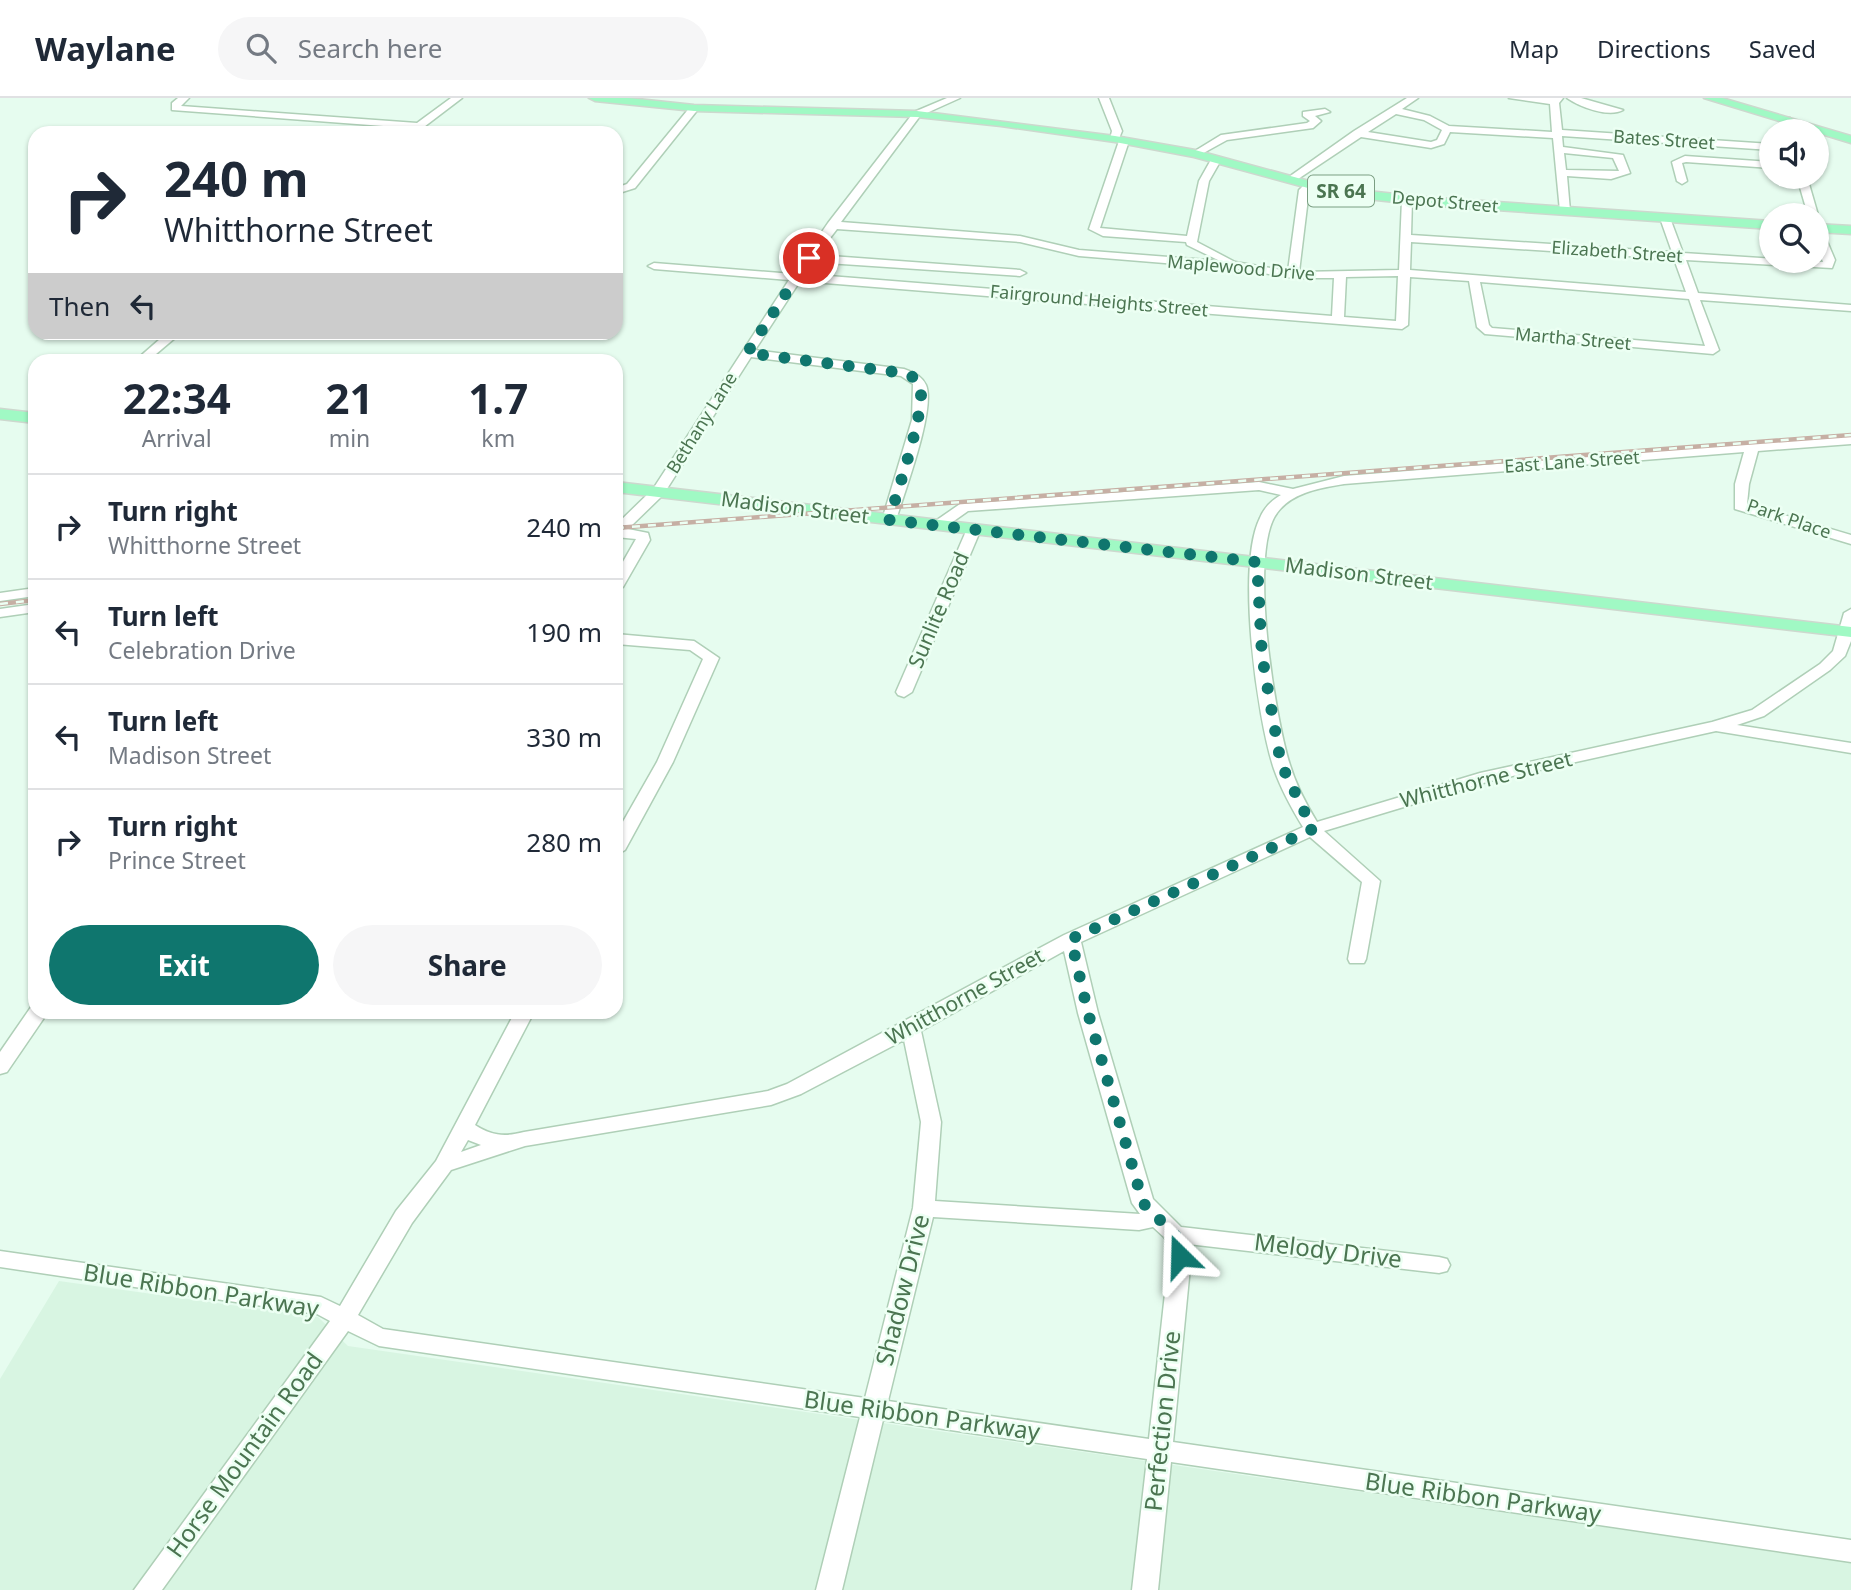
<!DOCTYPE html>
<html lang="en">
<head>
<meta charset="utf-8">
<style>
  :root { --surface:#fff; --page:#f6f6f7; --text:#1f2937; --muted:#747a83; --line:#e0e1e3; --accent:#0f766e }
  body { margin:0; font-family:"Noto Sans",sans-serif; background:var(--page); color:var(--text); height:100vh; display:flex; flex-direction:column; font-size:26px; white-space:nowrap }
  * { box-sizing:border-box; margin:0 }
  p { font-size:23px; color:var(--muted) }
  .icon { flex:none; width:38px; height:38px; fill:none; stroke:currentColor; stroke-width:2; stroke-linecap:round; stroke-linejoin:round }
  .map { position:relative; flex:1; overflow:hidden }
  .details { position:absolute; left:28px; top:256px; width:595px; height:665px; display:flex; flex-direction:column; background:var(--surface); border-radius:21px; box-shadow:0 2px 5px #0004 }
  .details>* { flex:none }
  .hud { position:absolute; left:28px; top:28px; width:595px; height:214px; border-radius:21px; box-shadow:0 2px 5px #0004; background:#fff; color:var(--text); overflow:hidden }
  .fabs { position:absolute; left:1759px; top:21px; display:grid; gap:14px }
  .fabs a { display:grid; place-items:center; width:70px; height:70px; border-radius:50%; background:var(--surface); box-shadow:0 2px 5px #0004; font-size:35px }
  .pin { position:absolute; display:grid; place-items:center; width:60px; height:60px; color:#fff; margin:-30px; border:4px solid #fff; border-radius:50%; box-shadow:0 2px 7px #0007 }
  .me { position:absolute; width:77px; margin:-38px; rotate:338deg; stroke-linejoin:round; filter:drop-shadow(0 0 5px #0008) }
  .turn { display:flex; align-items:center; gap:24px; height:147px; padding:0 21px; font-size:32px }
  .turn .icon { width:91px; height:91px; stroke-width:2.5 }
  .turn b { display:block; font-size:49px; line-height:60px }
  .then { display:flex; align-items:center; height:66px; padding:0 21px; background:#0003; gap:14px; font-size:26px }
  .eta { display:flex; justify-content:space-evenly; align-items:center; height:119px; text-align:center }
  .eta b { font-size:42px; font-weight:700; line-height:49px }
  .action { display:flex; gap:14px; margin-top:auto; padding:14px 21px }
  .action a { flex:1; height:80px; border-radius:42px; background:var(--accent); color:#fff; font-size:28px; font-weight:700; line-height:80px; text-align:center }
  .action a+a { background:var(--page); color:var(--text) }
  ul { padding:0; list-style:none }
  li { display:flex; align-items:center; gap:21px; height:105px; padding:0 21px; border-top:2px solid var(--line) }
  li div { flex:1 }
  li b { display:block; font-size:26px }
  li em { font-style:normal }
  header { display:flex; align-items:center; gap:42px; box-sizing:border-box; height:98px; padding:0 35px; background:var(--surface); border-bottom:2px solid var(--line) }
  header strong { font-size:33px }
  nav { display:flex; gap:38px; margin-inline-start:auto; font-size:24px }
  .search { width:490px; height:63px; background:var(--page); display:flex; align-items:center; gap:18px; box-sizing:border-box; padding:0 24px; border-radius:38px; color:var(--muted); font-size:26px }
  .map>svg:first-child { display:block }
</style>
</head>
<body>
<header>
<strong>Waylane</strong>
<div class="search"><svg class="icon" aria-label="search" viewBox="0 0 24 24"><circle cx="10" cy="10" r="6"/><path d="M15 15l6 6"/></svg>Search here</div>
<nav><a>Map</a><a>Directions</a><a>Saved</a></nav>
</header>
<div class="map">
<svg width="1851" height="1492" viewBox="0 0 1851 1492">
  <rect width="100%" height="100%" fill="#e6fcef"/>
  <polygon fill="#d8f5e2" points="59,1183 318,1219 348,1248 1833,1462 1851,1465 1851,1492 0,1492 0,1281"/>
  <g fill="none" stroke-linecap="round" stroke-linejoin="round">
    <defs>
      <g id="minor">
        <polygon points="178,0 189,0 181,8 417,25 451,0 462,0 416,35 405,35 410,30 172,12 172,5"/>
        <path d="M947,0H960L920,18L841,124L1020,138L1079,152L1220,163L1187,147L1186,144L1103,138L1089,131L1119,43L1124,40L1129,43L1100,130L1187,138L1199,83L1212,60H1220L1221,62L1209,83L1197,144L1235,164L1288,173L1299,92L1308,83L1313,86L1309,92L1299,174L1399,172L1402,102L1407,99L1412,102L1411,137L1672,154L1660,120L1665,117L1670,120L1683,155L1823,164L1816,144V126L1821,129L1835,162L1832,170L1686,162L1698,195L1851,207V213L1700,202L1719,252L1713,256L1485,236L1477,229L1469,183L1410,179L1408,227L1402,231L800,183L755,252L904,271C913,274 922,278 926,287C936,311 904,395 896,422L889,426L882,422L912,322L913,286L901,278L751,259L663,397L628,431L648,435L650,442L623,489L616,493V476L636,441L616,439V427L653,391L789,182L654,171L648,168L654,165L793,176L828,125L914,14ZM837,131L1020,144L1079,158L1238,171L1293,180H1334L1332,218L804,176L812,164L1020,178L1026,175L1020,172L817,157ZM1411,144L1674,161L1686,194L1410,172ZM1398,178L1396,223L1344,219L1346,179ZM1480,184L1689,201L1705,248L1492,230L1489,227Z"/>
        <polygon points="1099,0 1109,0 1122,33 1118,43 1110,41 1112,33"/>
        <path d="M1407,0H1418L1402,11L1430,18L1449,28L1552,34L1550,6L1509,0H1563L1559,5L1562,32L1771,46V52L1562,38L1563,49L1623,57L1630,75L1611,81L1567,78L1570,113L1565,116L1560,113L1553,40L1450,34L1444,46L1431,50L1361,39L1295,83L1286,81L1354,33ZM1396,16L1424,22L1442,32L1437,42L1431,44L1368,34ZM1564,55L1613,60L1619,73L1566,72Z"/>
        <path d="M1567,0H1581L1623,12C1609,20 1580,9 1567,0Z"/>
        <polygon points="691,8 699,10 635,90 616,96 616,90 627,86"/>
        <polygon points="1325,11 1330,14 1315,18 1321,23 1313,30 1227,42 1198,58 1190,56 1221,37 1307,25 1310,23 1303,18 1303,14"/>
        <polygon points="1784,20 1790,20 1795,33 1785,33"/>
        <polygon points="1685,58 1771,64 1771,70 1686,64 1682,65 1687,83 1682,86 1677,83 1672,64"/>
        <polygon points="1797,79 1807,79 1818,117 1817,119 1808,117"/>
        <polygon points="168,234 182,234 149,262 136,262"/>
        <path d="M1851,338V346L1758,353L1749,386L1747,406L1851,437V446L1735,411V386L1744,354L1344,386C1321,390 1292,394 1277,415C1248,453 1275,620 1290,667C1296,687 1306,706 1317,724L1480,675L1712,624L1752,612L1820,566L1833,553L1844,515L1851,511V543L1845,558L1830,572L1764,618L1737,627L1851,645V655L1716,633L1490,683L1324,733L1380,783L1366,861L1364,865H1350L1348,861L1362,784L1310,739L1081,844L1098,915L1153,1101L1181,1129L1439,1159L1447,1161L1450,1167L1447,1173L1439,1175L1188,1146L1191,1159L1173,1344L1851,1442V1464L1171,1364L1158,1492H1132L1147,1361L883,1322L842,1492H816L860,1319L379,1248L348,1233L162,1492H134L330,1223L317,1216L0,1169V1153L321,1199L340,1208L396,1113L436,1063L515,914H534L475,1027C492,1038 505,1039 524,1034L768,993L787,986L1064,837L1303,729C1292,711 1281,691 1274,671C1257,620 1236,468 1260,420C1264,410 1272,402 1281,397L1259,392L968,413L944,430H934V424L960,406L1259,384L1293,391L1344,378ZM1064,853L1078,915L1132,1105L1140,1116L935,1103L941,1024L921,933ZM904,942L921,1024L913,1110L865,1300L383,1231L358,1217L412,1125L451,1072L525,1048L771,1007L801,996ZM468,1042L481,1047L461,1054ZM933,1119L1139,1132L1153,1129L1165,1140L1169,1159L1149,1341L888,1303Z"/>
        <polygon points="974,427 981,431 912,594 904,599 898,597 896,594 967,431"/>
        <polygon points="35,490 35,498 0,503 0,495"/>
        <polygon points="35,506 35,514 0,519 0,511"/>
        <polygon points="616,536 694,543 719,560 673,664 625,752 616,757 616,736 657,664 703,561 690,552 616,546"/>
        <polygon points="35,908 35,914 48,914 7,974 0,976 0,954 31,909"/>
      </g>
      <g id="major">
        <polygon points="589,0 628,0 694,7 917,13 1115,38 1195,52 1309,83 1358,92 1423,99 1771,123 1771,131 1423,107 1358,100 1308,90 1194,59 1115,44 1001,28 917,19 694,13 595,3"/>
        <polygon points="1704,0 1722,0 1851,38 1851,45"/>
        <polygon points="1816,126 1851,128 1851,136 1816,134"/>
        <polygon points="0,311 35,315 35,325 0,321"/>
        <polygon points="616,384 1851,529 1851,539 616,394"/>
      </g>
    </defs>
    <use href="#minor" stroke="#afcfb7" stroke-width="3"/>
    <use href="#major" stroke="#cdd8ce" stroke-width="3"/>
    <use href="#minor" fill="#fff" fill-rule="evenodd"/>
    <use href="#major" fill="#a0f9c4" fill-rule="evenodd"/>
    <defs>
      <g id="rail">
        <polyline points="616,430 1851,337"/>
        <polyline points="0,506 35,502"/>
      </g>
    </defs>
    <use href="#rail" stroke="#c6afa4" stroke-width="4.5"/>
    <use href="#rail" stroke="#ecfff3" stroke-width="2.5" stroke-dasharray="8" stroke-linecap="butt"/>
  </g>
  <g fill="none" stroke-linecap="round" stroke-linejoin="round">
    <path stroke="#0f766e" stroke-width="12" stroke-dasharray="0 21.6" d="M809,160L747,255L904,275C911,278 917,280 920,288C927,309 896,397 889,422L1257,464L1262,558L1281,666L1313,731L1071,841L1088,915L1143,1105L1175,1137L1180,1158"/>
  </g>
  <g text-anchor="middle" stroke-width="5" stroke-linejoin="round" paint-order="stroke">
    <g font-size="18" fill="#4b7551" stroke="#ecfff3">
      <text transform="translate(1664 42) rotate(4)" y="6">Bates Street</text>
      <text transform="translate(1445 104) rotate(5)" y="6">Depot Street</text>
      <text transform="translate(1617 154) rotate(4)" y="6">Elizabeth Street</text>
      <text transform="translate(1241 170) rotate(5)" y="6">Maplewood Drive</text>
      <text transform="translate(1099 203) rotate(5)" y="6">Fairground Heights Street</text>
      <text transform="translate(1573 241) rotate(5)" y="6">Martha Street</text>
      <text transform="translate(702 325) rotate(-58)" y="6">Bethany Lane</text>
      <text transform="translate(1572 364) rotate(-4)" y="6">East Lane Street</text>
      <text transform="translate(1789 421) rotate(19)" y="6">Park Place</text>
    </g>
    <rect fill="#ecfff3" stroke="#7b9e82" stroke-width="2" x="1308" y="77.5" width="66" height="31" rx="5"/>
    <g font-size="19" font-weight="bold" fill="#4b7551">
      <text x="1341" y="100">SR 64</text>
    </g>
    <g font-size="21" fill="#4b7551" stroke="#ecfff3">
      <text transform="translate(795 410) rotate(7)" y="7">Madison Street</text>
      <text transform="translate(1359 476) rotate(7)" y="7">Madison Street</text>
      <text transform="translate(939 512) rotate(-67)" y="7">Sunlite Road</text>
      <text transform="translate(1486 682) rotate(-14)" y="7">Whitthorne Street</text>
      <text transform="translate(965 899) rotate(-29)" y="7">Whitthorne Street</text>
    </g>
    <g font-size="24" fill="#4b7551" stroke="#ecfff3">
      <text transform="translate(1328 1153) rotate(7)" y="8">Melody Drive</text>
      <text transform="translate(903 1192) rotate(-76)" y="8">Shadow Drive</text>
      <text transform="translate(201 1193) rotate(9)" y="8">Blue Ribbon Parkway</text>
      <text transform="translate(922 1318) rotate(8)" y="8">Blue Ribbon Parkway</text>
      <text transform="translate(1163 1323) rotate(-84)" y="8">Perfection Drive</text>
      <text transform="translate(245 1357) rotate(-54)" y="8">Horse Mountain Road</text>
      <text transform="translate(1483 1400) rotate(8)" y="8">Blue Ribbon Parkway</text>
    </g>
  </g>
</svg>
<div class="fabs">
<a><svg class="icon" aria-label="sound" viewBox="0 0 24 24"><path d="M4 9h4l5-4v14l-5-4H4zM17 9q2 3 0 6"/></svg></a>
<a><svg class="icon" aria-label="search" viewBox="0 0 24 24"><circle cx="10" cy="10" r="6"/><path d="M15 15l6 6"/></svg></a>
</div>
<div class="pin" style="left:809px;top:160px;background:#d93025"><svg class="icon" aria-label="arrive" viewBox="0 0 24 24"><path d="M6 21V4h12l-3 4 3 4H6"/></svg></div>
<svg class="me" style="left:1180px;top:1158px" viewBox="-20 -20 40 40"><path d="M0-17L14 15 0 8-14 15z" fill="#0f766e" stroke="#fff" stroke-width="4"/></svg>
<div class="hud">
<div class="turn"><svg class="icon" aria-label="right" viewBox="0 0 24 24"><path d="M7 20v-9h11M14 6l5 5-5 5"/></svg><div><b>240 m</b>Whitthorne Street</div></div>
<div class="then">Then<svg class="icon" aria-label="left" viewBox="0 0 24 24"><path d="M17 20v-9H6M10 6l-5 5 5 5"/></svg></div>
</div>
<section class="details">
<div class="eta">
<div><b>22:34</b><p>Arrival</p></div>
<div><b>21</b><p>min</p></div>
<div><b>1.7</b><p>km</p></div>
</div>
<ul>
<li><svg class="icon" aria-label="right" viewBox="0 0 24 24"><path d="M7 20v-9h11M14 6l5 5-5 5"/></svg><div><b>Turn right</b><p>Whitthorne Street</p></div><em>240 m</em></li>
<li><svg class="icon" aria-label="left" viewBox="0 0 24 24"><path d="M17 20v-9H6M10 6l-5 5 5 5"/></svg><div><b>Turn left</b><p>Celebration Drive</p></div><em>190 m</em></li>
<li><svg class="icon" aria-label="left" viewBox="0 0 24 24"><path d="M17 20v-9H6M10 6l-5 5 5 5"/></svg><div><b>Turn left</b><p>Madison Street</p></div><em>330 m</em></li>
<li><svg class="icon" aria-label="right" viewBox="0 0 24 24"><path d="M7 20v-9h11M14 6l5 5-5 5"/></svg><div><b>Turn right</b><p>Prince Street</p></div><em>280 m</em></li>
</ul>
<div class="action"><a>Exit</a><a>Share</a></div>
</section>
</div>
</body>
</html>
